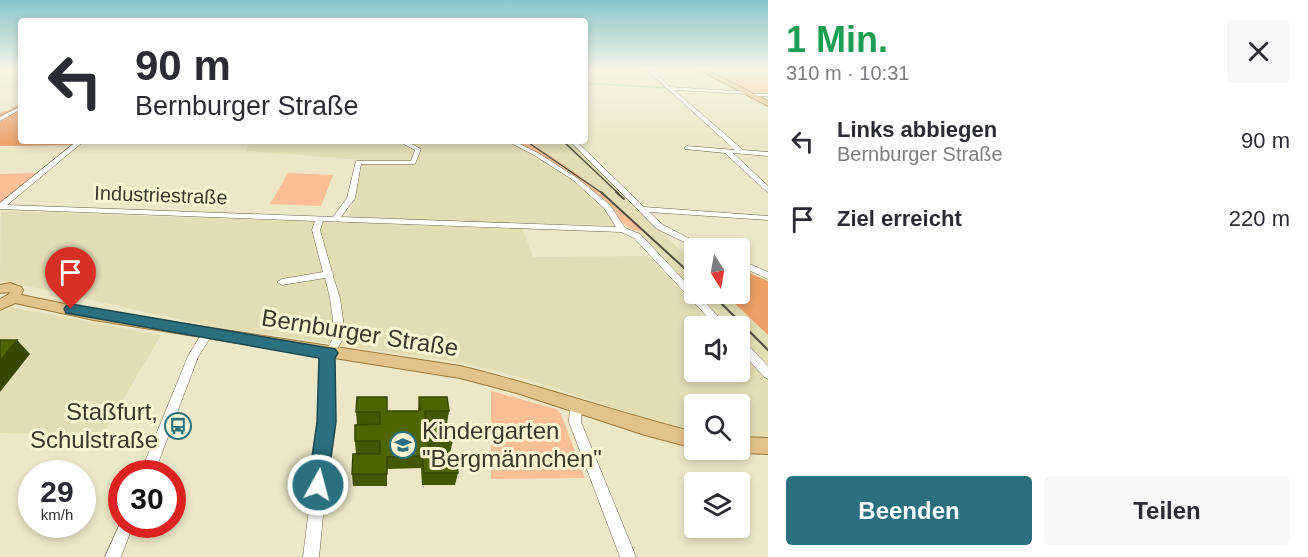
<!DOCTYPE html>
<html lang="de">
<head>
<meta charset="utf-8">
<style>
  :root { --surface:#fff; --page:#f7f7f7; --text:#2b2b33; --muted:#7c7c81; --accent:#2a707f }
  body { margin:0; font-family:Helvetica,sans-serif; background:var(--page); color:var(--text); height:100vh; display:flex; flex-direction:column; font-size:22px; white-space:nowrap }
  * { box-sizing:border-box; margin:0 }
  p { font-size:20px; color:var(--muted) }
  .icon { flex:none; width:33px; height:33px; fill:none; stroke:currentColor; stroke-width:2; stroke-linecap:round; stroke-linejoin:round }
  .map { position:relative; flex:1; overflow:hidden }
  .sheet { display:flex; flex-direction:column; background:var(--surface); width:540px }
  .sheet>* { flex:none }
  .banner { position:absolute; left:18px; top:18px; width:570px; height:126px; border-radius:6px; box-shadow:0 3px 9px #0003; background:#fff; color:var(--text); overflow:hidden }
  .needle { width:39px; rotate:169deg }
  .tools { position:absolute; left:684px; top:238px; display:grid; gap:12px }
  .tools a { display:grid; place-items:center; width:66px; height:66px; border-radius:6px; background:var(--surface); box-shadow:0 3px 9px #0003; font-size:30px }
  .speed { position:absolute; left:18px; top:460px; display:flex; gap:12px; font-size:30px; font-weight:700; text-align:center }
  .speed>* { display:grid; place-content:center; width:78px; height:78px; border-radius:50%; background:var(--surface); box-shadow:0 3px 9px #0003; line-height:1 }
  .speed small { font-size:15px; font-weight:400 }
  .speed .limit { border:9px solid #d22; background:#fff; color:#111 }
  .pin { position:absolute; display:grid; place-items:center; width:51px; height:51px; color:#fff; margin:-62px -26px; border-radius:50% 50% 50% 0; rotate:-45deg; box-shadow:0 0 6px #0007 }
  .pin .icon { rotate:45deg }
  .me { position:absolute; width:66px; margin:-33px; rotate:7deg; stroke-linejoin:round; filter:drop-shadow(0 0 4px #0008) }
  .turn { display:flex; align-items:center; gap:21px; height:126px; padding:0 18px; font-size:27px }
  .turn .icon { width:78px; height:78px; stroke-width:2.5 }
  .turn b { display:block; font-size:42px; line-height:51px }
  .round { display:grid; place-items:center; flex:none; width:63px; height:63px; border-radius:6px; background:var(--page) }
  .summary { display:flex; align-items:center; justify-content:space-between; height:102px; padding:0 18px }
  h1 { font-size:36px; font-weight:700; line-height:45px; color:#1e9e55 }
  .primary-button { display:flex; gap:12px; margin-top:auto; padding:12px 18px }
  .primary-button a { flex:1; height:69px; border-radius:6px; background:var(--accent); color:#fff; font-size:24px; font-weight:700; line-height:69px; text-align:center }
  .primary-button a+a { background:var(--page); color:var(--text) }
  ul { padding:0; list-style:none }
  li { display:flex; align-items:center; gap:18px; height:78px; padding:0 18px }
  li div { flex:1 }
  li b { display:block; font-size:22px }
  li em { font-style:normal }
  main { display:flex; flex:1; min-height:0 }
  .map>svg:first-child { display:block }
</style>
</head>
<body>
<main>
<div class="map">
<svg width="768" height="557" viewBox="0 0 768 557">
  <rect width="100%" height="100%" fill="#ece7c6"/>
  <g fill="#e3ddb4">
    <polygon points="250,141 514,141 537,153 577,179 610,208 622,225 521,224 533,257 648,256 716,327 694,327 694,372 740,372 740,351 768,381 768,436 740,436 740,405 694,405 694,432 685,431 519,377 462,363 209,326 0,280 1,211 347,223 363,160 246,151"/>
    <polygon points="523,141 570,141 694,264 694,293 635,232 645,231 614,203 585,180"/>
    <polygon points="696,294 725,294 768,335 768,368 740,339 740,327 728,327"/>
    <polygon points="14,308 161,335 102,435 0,433 0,312"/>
  </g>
  <g fill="#fcbe94">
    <polygon points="720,75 768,76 768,94 756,93"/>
    <path d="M514,141C544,141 622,209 645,231C625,232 622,220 609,207C582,179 549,159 514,141Z"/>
    <polygon points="37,173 2,202 0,204 0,174"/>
    <polygon points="288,173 333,175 321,206 270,204"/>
    <polygon points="491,391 556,409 561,414 585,478 491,479"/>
  </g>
  <g fill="#ec9f67">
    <polygon points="21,103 21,141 78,141 72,145 0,146 0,112 7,111"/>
    <polygon points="740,269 768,281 768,335 725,294 740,294"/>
  </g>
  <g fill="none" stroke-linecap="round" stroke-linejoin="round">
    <g stroke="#98e19e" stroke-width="1.5">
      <polyline points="585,83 666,88"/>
      <polyline points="758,93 768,94"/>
    </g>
    <defs>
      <g id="minor">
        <polygon points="647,70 652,70 670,87 750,92 748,94 674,90 743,150 768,152 768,156 733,153 768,186 768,192 766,191 725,153 685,149 684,148 687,146 735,150"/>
        <polygon points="753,94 768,94 768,96 751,96"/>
        <polygon points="21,106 21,109 0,121 0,117"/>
        <polygon points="77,141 84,141 7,205 333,217 347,198 356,161 411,161 415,150 398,141 406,141 421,149 415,164 361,164 355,198 341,217 616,227 604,208 573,180 534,155 507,141 514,141 538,153 577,178 610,205 625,228 640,234 694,291 694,294 697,294 728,327 717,327 634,238 621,232 323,221 320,230 332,272 334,274 333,276 340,298 345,335 332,358 332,422 319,557 303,557 320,422 322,358 335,335 330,298 325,278 282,285 277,282 282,279 323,272 312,230 315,221 0,209 0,203"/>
        <polygon points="570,141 576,141 644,207 768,216 768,220 649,212 663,225 710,249 699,249 657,229"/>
        <polygon points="740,260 768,272 768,279 740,266"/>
        <polygon points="208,329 212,330 213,333 198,357 154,474 140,474 188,356 204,330"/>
        <polygon points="740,340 744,341 768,366 768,379 764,377 740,350"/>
        <polygon points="576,399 580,400 582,404 581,422 636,557 620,557 569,422 570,404 572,400"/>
        <polygon points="122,519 122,525 133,525 121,557 105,557"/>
      </g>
      <g id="major">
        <polygon points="700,70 707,70 768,101 768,106"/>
        <path d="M10,283L21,287L23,290L21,295L94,310L460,366C539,385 615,412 694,432V448L645,435L517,393L460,378L94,320L15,303L0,310V299L8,295L10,292L0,293V285Z"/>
        <polygon points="740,437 768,438 768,454 740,453 734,451 740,450"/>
      </g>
    </defs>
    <use href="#minor" stroke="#686346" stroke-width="1"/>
    <use href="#major" stroke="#9c7837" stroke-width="2"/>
    <use href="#minor" fill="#fff" fill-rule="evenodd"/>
    <use href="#major" fill="#e3c38b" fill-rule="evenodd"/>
    <g stroke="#525040" stroke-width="1.5">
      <polyline points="526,141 602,193"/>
      <polyline points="563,141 618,193"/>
    </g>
    <g stroke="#525040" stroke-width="2">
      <polyline points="601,192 694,277"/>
      <polyline points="616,192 624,199"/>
      <polyline points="712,294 768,350"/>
    </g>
  </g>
  <polygon fill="#435700" points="419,397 449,411 447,424 426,424 426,425 453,440 450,453 429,453 429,456 458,473 455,485 422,485 421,468 387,469 387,486 353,486 352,474 380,454 356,454 355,441 357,425 356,412 418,411"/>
  <polygon fill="#374700" points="17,340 30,354 0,392 0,361"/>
  <g fill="#4e6500" stroke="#374700" stroke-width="1.5">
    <polygon points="0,340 17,340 0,361"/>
    <polygon points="357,397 387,397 387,411 420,411 419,397 447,397 449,411 425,411 426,425 451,425 453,440 428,440 429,456 456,455 458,473 424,473 422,456 387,457 387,474 352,474 353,454 380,454 380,441 355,441 355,425 380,424 380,412 356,412"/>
  </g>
  <linearGradient id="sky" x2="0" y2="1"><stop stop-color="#88c6ca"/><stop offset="0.47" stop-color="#f6f4e5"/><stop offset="1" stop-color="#f6f4e5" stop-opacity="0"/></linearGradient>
  <rect width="768" height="148" fill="url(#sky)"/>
  <polygon fill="#2a707f" stroke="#1b4953" stroke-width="1.5" points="71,304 335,349 338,353 335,358 336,422 326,493 318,496 311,493 308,485 317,422 319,358 66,313 64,309 66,306"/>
  <defs>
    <symbol id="bus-ring" viewBox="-11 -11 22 22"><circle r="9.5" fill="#f9f5d3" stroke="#2a707f" stroke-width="1.5"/><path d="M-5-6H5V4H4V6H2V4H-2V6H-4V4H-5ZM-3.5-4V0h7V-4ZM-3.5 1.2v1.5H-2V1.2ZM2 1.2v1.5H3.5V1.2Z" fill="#2a707f"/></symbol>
    <symbol id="school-ring" viewBox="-11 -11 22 22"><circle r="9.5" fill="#f9f5d3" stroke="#2a707f" stroke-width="1.5"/><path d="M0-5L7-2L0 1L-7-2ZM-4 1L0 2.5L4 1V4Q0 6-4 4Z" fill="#2a707f"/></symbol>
  </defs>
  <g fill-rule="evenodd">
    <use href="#bus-ring" x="163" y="411" width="30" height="30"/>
    <use href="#school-ring" x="388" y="430" width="30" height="30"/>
  </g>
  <g text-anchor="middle" stroke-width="6" stroke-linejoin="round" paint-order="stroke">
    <g font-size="20" fill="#3a382b" stroke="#f9f5d3">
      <text transform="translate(161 195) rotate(2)" y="7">Industriestraße</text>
    </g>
    <g font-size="24" fill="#3a382b" stroke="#f9f5d3">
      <text transform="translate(360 333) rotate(9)" y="8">Bernburger Straße</text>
    </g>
    <g font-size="24" fill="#3a382b" stroke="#f9f5d3" text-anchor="end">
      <text x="158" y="420">Staßfurt,<tspan x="158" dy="28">Schulstraße</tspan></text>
      <text x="422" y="439" text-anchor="start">Kindergarten<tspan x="422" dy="28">"Bergmännchen"</tspan></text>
    </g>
  </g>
</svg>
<div class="tools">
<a><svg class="needle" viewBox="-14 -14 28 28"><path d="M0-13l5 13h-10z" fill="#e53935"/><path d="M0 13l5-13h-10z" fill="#7c7c81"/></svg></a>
<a><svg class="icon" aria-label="sound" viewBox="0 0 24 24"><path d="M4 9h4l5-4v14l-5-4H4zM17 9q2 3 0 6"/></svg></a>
<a><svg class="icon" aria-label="search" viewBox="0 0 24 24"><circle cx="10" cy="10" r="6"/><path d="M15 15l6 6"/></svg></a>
<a><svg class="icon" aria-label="layers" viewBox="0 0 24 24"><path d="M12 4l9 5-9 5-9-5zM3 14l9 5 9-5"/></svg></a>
</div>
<div class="speed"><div>29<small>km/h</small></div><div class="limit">30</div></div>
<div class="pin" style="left:71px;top:309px;background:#d93025"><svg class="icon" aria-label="arrive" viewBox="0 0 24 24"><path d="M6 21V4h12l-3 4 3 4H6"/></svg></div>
<svg class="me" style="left:318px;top:485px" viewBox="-20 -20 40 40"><circle r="17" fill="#2a707f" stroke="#fff" stroke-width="3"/><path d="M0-11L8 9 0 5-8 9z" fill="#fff"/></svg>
<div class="banner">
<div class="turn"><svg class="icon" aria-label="left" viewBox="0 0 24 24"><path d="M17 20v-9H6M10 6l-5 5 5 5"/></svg><div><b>90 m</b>Bernburger Straße</div></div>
</div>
</div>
<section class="sheet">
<div class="summary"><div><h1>1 Min.</h1><p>310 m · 10:31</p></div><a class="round"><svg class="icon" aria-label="close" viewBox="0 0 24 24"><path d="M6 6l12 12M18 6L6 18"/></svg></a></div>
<ul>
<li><svg class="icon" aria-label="left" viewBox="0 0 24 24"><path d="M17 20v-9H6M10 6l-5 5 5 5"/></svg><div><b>Links abbiegen</b><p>Bernburger Straße</p></div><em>90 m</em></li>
<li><svg class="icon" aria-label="arrive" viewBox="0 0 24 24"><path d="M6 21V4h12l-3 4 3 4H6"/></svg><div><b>Ziel erreicht</b></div><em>220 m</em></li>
</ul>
<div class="primary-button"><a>Beenden</a><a>Teilen</a></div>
</section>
</main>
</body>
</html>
